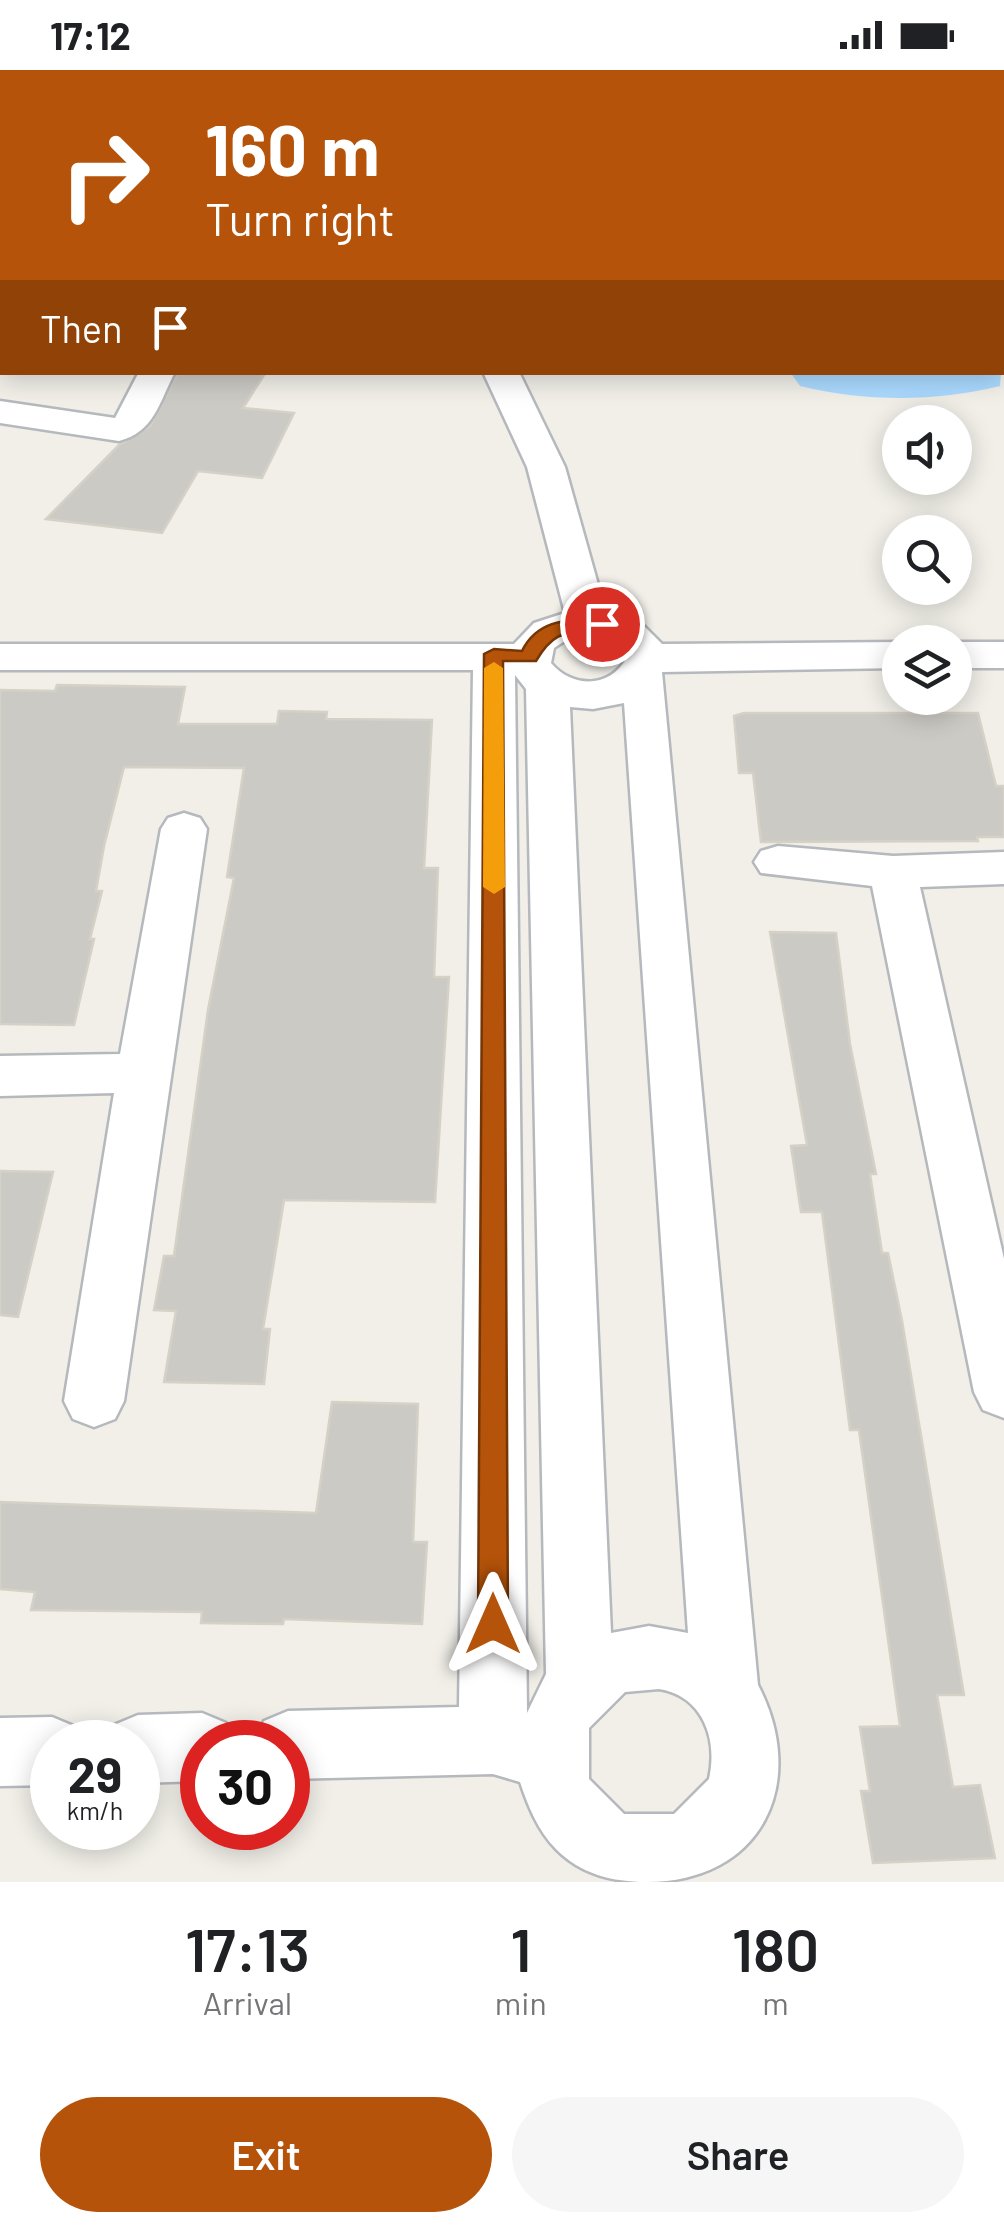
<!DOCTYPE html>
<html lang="en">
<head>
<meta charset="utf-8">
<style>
  :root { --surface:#fff; --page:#f6f6f6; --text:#202124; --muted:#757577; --accent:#b45309 }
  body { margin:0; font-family:Barlow,sans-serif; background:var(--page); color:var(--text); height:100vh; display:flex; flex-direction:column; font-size:38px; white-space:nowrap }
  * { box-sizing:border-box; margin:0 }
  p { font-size:32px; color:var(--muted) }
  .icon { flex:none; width:55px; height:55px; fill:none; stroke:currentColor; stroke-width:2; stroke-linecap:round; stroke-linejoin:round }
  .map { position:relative; height:1812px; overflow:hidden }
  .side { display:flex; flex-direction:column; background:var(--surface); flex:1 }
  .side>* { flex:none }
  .top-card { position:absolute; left:0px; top:0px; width:1005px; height:305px; box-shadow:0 5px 25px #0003; background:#b45309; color:#fff; overflow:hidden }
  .controls { position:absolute; left:882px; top:335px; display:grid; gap:20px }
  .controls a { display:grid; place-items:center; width:90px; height:90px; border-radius:50%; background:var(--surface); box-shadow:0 5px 25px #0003; font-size:50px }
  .speed { position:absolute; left:30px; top:1650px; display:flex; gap:20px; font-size:50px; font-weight:700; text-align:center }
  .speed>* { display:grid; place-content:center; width:130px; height:130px; border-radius:50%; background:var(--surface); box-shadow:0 5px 25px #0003; line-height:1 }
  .speed small { font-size:25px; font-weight:400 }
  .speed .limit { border:15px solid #d22; background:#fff; color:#111 }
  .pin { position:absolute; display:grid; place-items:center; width:85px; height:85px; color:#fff; margin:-42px; border:5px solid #fff; border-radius:50%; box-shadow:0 2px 10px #0007 }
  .me { position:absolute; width:110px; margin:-55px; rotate:0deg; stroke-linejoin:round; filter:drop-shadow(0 0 8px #0008) }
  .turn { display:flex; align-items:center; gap:35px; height:210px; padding:0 40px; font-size:45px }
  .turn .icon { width:130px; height:130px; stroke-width:2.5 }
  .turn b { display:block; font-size:70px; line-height:85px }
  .then { display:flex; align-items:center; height:95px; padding:0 40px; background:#0003; gap:20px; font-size:38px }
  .eta { display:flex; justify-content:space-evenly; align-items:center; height:170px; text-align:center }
  .eta b { font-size:60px; font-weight:600; line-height:70px }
  .cta { display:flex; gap:20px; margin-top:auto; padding:20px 40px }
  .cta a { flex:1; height:115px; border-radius:60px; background:var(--accent); color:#fff; font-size:40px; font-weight:600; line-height:115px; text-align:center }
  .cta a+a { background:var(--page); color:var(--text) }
  .status { display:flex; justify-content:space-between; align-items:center; height:70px; padding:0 50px; background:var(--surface); direction:ltr }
  .status svg { height:28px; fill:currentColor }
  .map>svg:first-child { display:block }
</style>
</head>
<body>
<div class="status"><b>17:12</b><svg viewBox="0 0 49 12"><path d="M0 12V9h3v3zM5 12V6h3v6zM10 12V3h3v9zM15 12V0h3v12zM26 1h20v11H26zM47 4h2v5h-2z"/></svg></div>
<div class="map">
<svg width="1004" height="1812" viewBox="0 0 1004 1812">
  <rect width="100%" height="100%" fill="#f1efe8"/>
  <polygon fill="#c5e8c5" points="381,0 1004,0 1004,265 1002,2"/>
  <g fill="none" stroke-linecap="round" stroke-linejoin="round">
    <g fill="#aadaff" fill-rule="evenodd">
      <polygon points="0,0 31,0 31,2 2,2 2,17"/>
      <polygon points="304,0 368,0 369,2 306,2"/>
      <path d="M1002,291L1000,316C935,332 865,332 800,316L790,302H1002Z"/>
    </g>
  </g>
  <g fill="#cccac5" stroke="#d6d1c6" stroke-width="2.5">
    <polygon points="178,302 266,302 243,338 294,343 262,408 198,401 162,463 46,449 119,375 150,356"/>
    <polygon points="57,615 185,617 178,654 277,654 279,641 327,642 326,649 432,650 424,798 438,798 434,907 449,907 435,1132 284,1130 263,1259 270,1259 264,1314 164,1312 176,1241 154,1240 164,1186 174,1186 208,940 234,808 227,807 244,698 124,697 104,776 96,821 102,821 90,869 94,869 74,955 0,954 0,620 55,621"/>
    <polygon points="744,643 978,643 996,716 1004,716 1004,767 977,767 978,771 761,772 753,703 739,703 734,646"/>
    <polygon points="770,862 836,863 850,974 876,1104 870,1104 882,1183 888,1183 902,1251 964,1625 937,1625 953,1717 980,1715 995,1788 873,1793 861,1721 870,1721 860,1657 900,1656 859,1360 850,1360 822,1142 801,1142 791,1076 807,1075"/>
    <polygon points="0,1101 53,1102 18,1247 0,1245"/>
    <polygon points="332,1332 418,1334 413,1472 427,1472 422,1554 284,1549 283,1554 201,1553 202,1542 31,1540 35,1522 0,1519 0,1432 316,1443"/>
  </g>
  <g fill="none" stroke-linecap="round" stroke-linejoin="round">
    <defs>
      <g id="lane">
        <polygon points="809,0 842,0 843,2 811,2"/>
        <rect x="1002" y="19" width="2" height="8"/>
      </g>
      <g id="street">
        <rect x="0" y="25" width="2" height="18"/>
        <rect x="0" y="110" width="2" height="19"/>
        <path d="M139,302H175C159,333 154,362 119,371L0,353V331L115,348Z"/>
        <path d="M483,302H519L565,397L606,543L641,553L662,574L900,572H902L900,598L662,602L758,1615C809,1713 762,1812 646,1812C613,1812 580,1804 556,1779C538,1761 528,1736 520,1712L493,1704L288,1709V1672H255L264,1651L288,1641L459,1637L473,600H0V574H514L534,553L565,543L527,397ZM571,567H602L627,587C611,618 573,619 551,593L554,578ZM515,605L526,619L546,1604L527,1643ZM624,633L688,1563L649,1556L611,1563L570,637L593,639ZM659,1619C703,1626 718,1669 709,1709L674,1744H624L589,1709V1658L625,1622Z"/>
        <polygon points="953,572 1004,572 1004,598 955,598"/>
        <polygon points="184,743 200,748 207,759 124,1331 115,1349 94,1357 73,1349 64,1331 114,1023 0,1026 0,986 120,984 161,759 168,748"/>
        <polygon points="778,776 893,786 1004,782 1004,814 920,817 1004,1189 1004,1348 983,1340 974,1322 872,816 761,803 754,792 761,781"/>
        <polygon points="202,1643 226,1653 234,1672 202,1672 202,1711 138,1713 138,1672 106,1672 114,1655 138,1645"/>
        <polygon points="52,1647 76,1657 83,1672 52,1672 52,1715 0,1716 0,1648"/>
      </g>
    </defs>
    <use href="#lane" stroke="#b5b8bc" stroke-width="5"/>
    <use href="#street" stroke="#b5b8bc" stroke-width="5"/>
    <use href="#lane" fill="#fff" fill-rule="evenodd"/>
    <use href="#street" fill="#fff" fill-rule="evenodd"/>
  </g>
  <path fill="#b45309" stroke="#753606" stroke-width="2.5" d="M602,548L612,554L609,558C571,566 558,554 536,591H503L508,1554L504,1564L493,1568L482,1564L478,1554L484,584L494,579L522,581C538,548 570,550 602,548Z"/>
  <polygon fill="#f59e0b" points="494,592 503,598 505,817 494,824 483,817 484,598"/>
</svg>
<div class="controls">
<a><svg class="icon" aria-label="sound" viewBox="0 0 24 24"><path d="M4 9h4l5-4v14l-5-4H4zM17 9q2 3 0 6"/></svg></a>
<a><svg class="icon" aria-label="search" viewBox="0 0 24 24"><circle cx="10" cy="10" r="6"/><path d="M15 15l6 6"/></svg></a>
<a><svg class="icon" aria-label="layers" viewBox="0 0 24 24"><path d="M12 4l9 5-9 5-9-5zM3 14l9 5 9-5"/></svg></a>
</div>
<div class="speed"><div>29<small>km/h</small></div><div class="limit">30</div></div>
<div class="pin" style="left:602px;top:554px;background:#d93025"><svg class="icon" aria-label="arrive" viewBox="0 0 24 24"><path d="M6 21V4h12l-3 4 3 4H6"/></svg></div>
<svg class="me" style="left:493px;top:1554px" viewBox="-20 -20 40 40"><path d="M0-17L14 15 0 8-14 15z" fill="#b45309" stroke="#fff" stroke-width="4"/></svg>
<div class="top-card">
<div class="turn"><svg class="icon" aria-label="right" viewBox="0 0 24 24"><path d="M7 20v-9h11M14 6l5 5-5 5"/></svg><div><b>160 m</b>Turn right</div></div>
<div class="then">Then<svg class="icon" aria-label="arrive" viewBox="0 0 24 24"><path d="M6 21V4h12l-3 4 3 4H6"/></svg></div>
</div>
</div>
<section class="side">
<div class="eta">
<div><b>17:13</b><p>Arrival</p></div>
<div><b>1</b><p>min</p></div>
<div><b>180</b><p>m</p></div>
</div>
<div class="cta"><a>Exit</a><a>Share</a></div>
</section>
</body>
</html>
